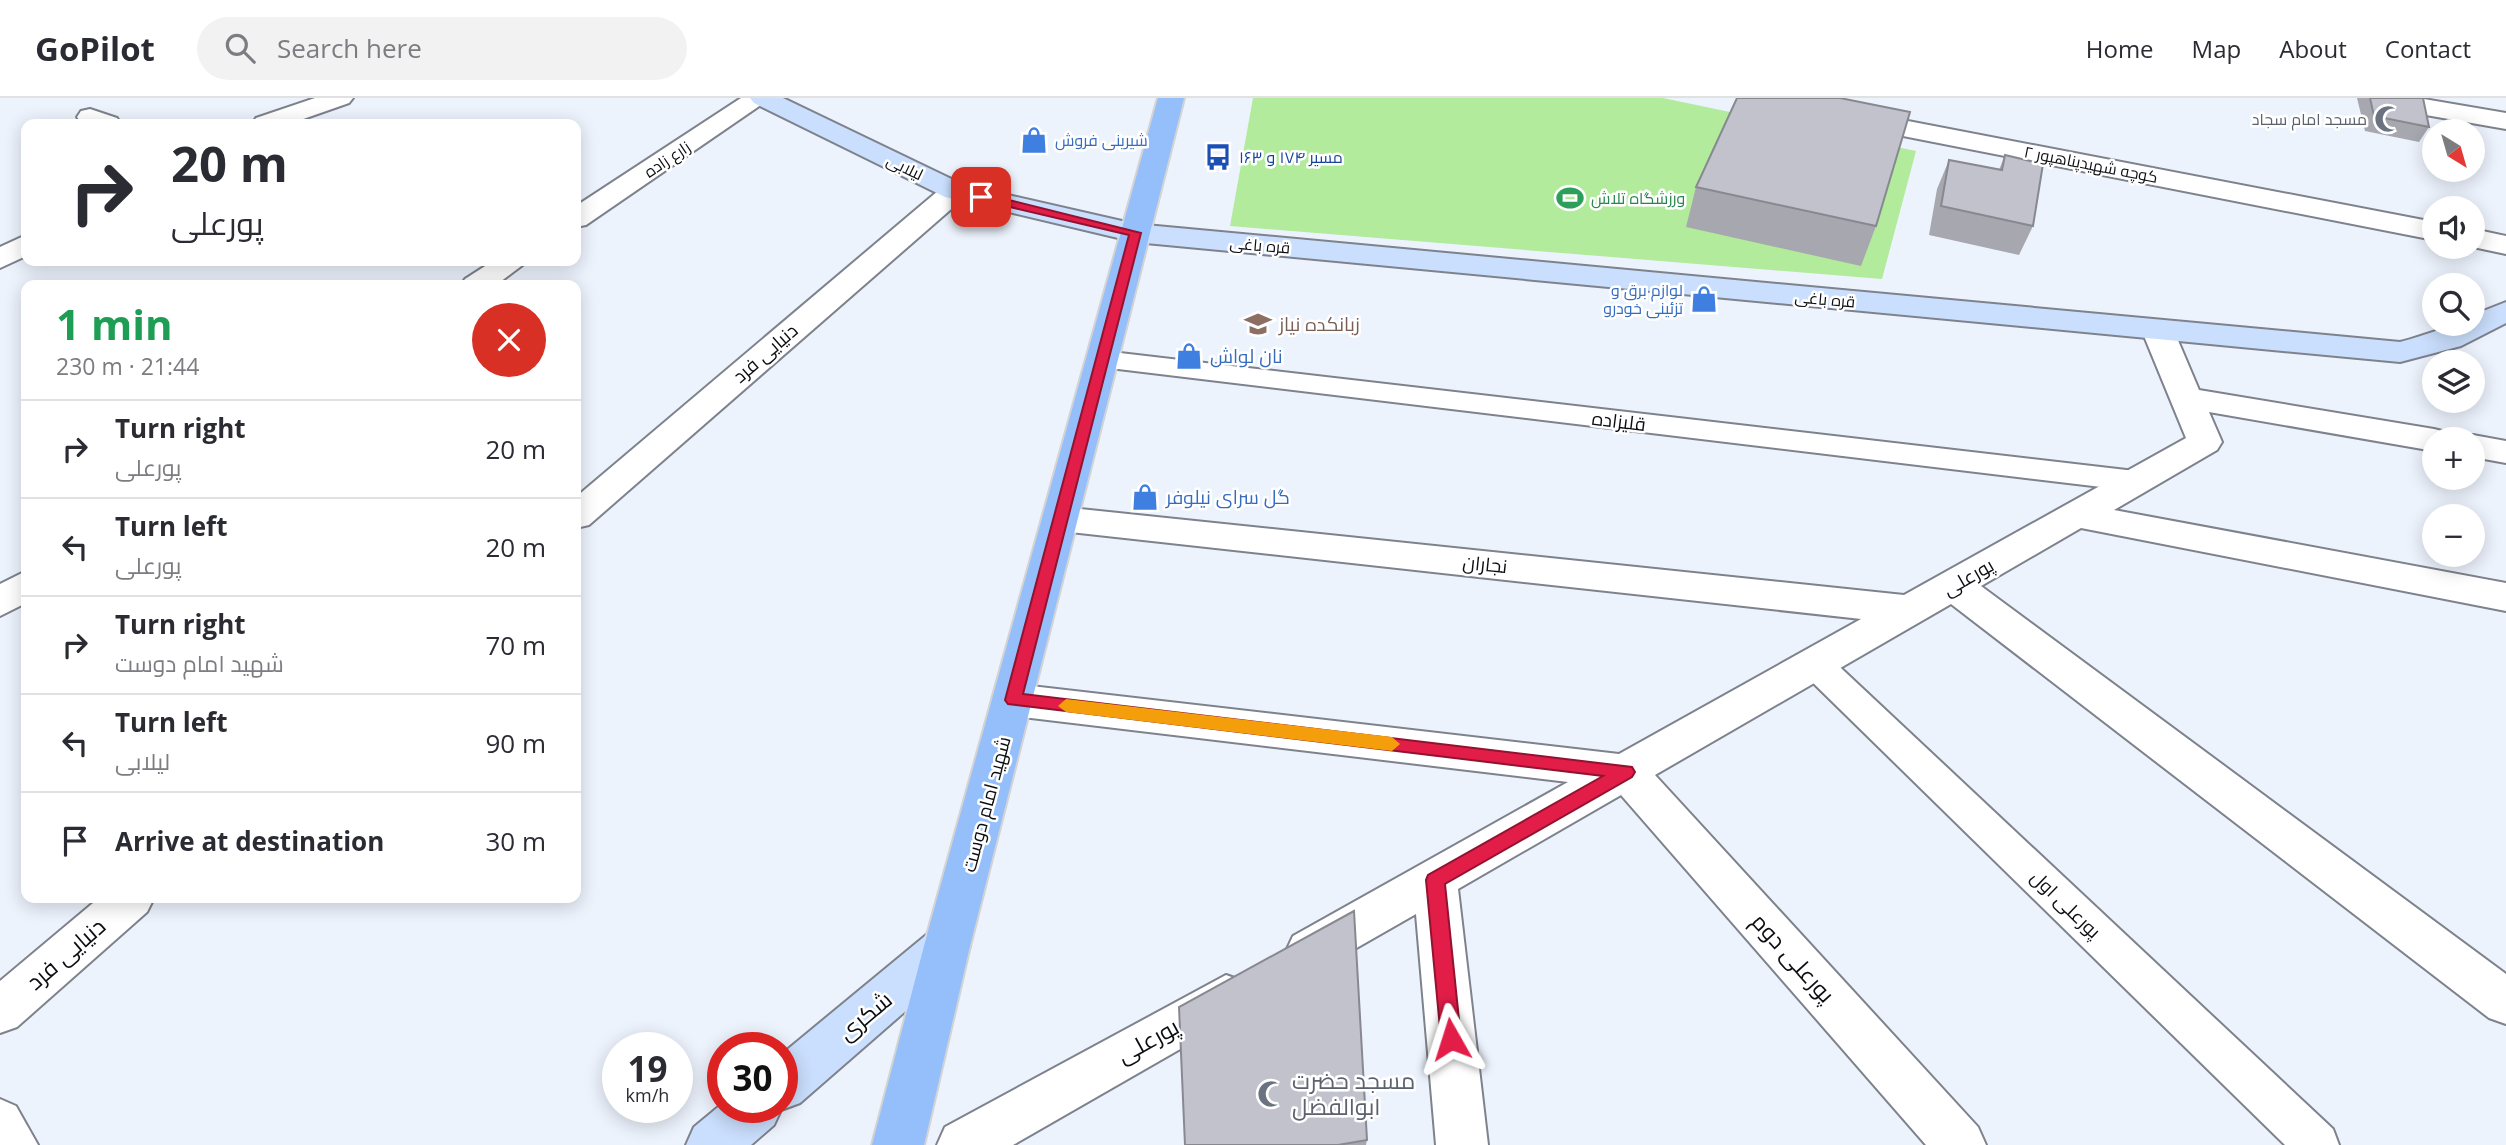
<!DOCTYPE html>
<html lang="en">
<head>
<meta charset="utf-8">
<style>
  :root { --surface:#fff; --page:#f2f2f3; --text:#2b2b33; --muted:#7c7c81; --line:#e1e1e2 }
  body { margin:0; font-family:"Open Sans",Cairo,sans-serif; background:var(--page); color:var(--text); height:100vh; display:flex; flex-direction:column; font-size:26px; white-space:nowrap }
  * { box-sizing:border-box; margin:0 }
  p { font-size:23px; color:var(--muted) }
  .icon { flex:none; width:38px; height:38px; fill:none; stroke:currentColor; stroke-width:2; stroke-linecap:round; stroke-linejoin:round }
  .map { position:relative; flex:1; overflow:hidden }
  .side { position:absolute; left:21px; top:182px; width:560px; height:623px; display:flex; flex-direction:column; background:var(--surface); border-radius:14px; box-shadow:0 4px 18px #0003 }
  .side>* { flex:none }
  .guide { position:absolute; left:21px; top:21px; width:560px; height:147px; border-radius:14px; box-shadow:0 4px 18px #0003; background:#fff; color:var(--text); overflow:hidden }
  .needle { width:46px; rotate:143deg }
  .buttons { position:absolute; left:2422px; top:21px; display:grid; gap:14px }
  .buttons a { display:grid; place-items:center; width:63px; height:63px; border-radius:50%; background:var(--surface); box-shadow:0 4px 18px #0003; font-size:35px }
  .speed { position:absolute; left:602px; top:934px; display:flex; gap:14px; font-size:35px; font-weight:700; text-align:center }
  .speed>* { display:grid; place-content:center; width:91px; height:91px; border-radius:50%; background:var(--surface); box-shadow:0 4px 18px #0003; line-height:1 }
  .speed small { font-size:18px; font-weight:400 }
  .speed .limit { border:10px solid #d22; background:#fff; color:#111 }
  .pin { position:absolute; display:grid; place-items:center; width:60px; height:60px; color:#fff; margin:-30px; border-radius:14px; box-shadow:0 4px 10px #0006 }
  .me { position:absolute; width:77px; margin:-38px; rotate:354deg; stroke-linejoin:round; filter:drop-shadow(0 0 5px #0008) }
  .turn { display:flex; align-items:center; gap:24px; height:147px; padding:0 35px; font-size:32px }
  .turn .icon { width:91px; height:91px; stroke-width:2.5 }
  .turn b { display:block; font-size:49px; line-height:60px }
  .round { display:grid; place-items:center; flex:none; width:74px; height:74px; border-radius:37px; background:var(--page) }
  .headline { display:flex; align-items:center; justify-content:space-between; height:119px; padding:0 35px }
  h1 { font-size:42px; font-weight:700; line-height:52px; color:#1e9e55 }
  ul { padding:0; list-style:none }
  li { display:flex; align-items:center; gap:21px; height:98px; padding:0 35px; border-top:2px solid var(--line) }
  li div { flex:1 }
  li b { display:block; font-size:26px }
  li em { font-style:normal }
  header { display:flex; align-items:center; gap:42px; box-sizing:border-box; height:98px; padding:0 35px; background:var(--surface); border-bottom:2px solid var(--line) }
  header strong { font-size:33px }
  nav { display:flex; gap:38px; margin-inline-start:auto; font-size:24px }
  .search { width:490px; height:63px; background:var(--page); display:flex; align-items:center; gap:18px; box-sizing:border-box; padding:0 24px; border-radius:38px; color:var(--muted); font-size:26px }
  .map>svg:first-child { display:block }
</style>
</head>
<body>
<header>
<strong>GoPilot</strong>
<div class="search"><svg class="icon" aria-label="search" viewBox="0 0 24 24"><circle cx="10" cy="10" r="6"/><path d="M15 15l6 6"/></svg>Search here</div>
<nav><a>Home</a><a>Map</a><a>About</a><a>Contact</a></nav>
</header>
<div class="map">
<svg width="2506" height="1047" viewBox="0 0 2506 1047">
  <rect width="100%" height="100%" fill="#edf3fd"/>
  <polygon fill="#b1eb9b" points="1253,0 1663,0 1916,53 1882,181 1230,128"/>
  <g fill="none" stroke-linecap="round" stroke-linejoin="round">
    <defs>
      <g id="lane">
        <polygon points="1103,253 2135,373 2146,376 2150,383 2146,390 2135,393 1093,268 1089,262 1093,256"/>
        <polygon points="1815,553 1827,557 2333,1031 2339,1047 2285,1047 1803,575 1798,566 1803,557"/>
        <polygon points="0,1001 16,1008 38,1047 0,1047"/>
      </g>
      <g id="street">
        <polygon points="315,0 353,0 349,5 289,26 252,26 256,20"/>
        <polygon points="741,0 771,0 586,127 576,129 576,108"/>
        <polygon points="2361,0 2418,0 2506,15 2506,31 2374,8 2365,5"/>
        <polygon points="90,11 117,20 121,26 81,25 77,19 81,13"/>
        <polygon points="1856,13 2434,124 2434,142 1847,27 1843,21 1847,15"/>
        <polygon points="955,85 965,87 969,93 965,99 589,427 576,430 576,399 945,87"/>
        <polygon points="2473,131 2506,138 2506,156 2473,149"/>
        <polygon points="26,137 26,158 0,170 0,149"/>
        <polygon points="493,163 528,163 496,187 461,187 465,181"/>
        <polygon points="2158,224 2169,226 2174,233 2199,292 2434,331 2446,334 2451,341 2434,341 2434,353 2209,314 2222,344 2217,352 2114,412 2506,485 2506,513 2081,430 1981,488 2506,876 2506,926 2489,920 1951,506 1655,677 1978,1029 1986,1047 1926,1047 1621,697 1458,791 1488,1047 1436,1047 1416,816 1325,868 1309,874 1293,868 1286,853 1293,838 1568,684 1014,618 1000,613 994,602 1000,591 1014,586 1619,656 1861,521 1061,433 1048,430 1043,421 1048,412 1061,409 1904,497 2186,340 2142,233 2147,226"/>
        <polygon points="2473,337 2506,343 2506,365 2473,359 2473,341 2460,341"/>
        <polygon points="26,473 26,505 0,518 0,486"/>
        <polygon points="99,800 154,800 147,814 17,929 0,935 0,883"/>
        <polygon points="1226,877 1243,883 1250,899 1243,915 1013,1047 937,1047 945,1029"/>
      </g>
      <g id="secondary">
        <path d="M750,0H783L964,87L1135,126L2400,244C2424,238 2449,226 2473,226V217L2506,204V225L2461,248L2400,264L1135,144L945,99L754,5Z"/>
        <polygon points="947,827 963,833 970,848 963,863 800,1005 781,1012 774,1027 751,1047 686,1047 694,1029 723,1005 723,1010 782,1010 782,956 931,833"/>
      </g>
      <polygon id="primary" points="1158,0 1184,0 970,848 924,1047 872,1047 924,848"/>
    </defs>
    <use href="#lane" stroke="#7e828c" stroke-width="4"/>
    <use href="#street" stroke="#7e828c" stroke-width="4"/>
    <use href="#secondary" stroke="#7e828c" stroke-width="4"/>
    <use href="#primary" stroke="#d3d3d4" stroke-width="4"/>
    <use href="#lane" fill="#fff" fill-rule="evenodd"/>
    <use href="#street" fill="#fff" fill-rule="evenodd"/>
    <use href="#secondary" fill="#cadffd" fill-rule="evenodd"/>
    <use href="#primary" fill="#94bffb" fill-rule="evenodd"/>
  </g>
  <g fill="#a7a7b0">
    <polygon points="2357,0 2423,0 2429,29 2419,44 2365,33"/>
    <polygon points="2005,57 2033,128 2019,157 1929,137 1937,91 1949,62 1999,72"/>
    <polygon points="1696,89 1876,128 1861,168 1686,129"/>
    <polygon points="1367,1042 1366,1047 1185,1047"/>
  </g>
  <g fill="#c2c2cd" stroke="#888890" stroke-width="2">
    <polygon points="1737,0 1840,0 1910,14 1876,128 1696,89"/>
    <polygon points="2370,0 2423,0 2429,29 2374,18"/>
    <polygon points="2005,57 2043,66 2033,128 1941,108 1949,62 2002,72"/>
    <polygon points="1354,813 1367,1042 1338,1047 1185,1047 1179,909"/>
  </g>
  <polygon fill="#e11d48" stroke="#92132f" stroke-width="2" points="981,95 1141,135 1023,596 1632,669 1635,674 1632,679 1445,786 1461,941 1458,948 1451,951 1444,948 1441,941 1426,782 1428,777 1603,678 1008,606 1005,602 1129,137 976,101 975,99"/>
  <polygon fill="#f59e0b" points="1066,601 1392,639 1400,646 1392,653 1066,614 1058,608"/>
  <defs>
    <symbol id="mosque-bare" viewBox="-9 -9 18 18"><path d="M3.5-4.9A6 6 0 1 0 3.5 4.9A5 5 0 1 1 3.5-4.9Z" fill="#6b7280" stroke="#fff" stroke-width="2.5" paint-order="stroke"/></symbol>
    <symbol id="shop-bare" viewBox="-9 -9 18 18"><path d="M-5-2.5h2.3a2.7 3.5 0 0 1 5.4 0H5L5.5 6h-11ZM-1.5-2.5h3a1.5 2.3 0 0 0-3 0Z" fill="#3f7fe0" stroke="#fff" stroke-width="2.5" paint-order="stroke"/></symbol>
    <symbol id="bus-bare" viewBox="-9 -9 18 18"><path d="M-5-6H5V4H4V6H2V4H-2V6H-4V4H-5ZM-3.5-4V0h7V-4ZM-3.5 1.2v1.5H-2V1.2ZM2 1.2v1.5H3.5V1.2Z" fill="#1a4fb4" stroke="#fff" stroke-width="2.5" paint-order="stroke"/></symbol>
    <symbol id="stadium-bare" viewBox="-9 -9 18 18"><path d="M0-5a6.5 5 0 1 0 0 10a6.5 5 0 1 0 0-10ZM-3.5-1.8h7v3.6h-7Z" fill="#2e9e5b" stroke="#fff" stroke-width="2.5" paint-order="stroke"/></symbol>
    <symbol id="school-bare" viewBox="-9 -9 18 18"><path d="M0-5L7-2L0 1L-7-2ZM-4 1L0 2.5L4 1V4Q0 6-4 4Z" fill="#8d6e63" stroke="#fff" stroke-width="2.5" paint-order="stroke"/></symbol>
  </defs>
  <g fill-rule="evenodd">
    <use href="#mosque-bare" x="2369" y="2" width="38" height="38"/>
    <use href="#shop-bare" x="1015" y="23" width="38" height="38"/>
    <use href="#bus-bare" x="1199" y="40" width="38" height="38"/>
    <use href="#stadium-bare" x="1551" y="81" width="38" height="38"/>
    <use href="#shop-bare" x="1685" y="182" width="38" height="38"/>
    <use href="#school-bare" x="1239" y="207" width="38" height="38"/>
    <use href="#shop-bare" x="1170" y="239" width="38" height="38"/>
    <use href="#shop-bare" x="1126" y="380" width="38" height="38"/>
    <use href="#mosque-bare" x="1252" y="977" width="38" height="38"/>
  </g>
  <g text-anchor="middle" stroke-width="5" stroke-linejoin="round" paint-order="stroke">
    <g font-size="16" fill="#5b616d" stroke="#fff" text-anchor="end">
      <text x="2367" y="27">مسجد امام سجاد</text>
    </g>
    <g font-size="16" fill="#366cbe" stroke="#fff" text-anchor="start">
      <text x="1055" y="48">شیرینی فروش</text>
      <text x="1683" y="198" text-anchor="end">لوازم برق و<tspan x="1683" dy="18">تزئینی خودرو</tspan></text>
    </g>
    <g font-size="16" fill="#164399" stroke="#fff" text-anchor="start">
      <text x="1239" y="65">مسیر ۱۷۴ و ۱۶۳</text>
    </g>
    <g font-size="16" fill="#0c0d11" stroke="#fff">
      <text transform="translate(667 61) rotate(-34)" y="6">زارع زاده</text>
      <text transform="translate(2091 66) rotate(11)" y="6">۲ کوچه شهیدپناهپور</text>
      <text transform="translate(905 69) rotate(26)" y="6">لیلابی</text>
      <text transform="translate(1260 147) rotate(5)" y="6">قره باغی</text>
      <text transform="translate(1825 201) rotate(5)" y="6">قره باغی</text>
    </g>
    <g font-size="16" fill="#27864d" stroke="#fff" text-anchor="start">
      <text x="1591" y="106">ورزشگاه تلاش</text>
    </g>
    <g font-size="19" fill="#785e54" stroke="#fff" text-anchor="start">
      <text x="1279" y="233">زبانکده نیاز</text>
    </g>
    <g font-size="19" fill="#0c0d11" stroke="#fff">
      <text transform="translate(765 255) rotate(-41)" y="7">دنیایی فرد</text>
      <text transform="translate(1619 323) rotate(7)" y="7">قلیزاده</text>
      <text transform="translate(1485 466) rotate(6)" y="7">نجاران</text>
      <text transform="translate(1968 479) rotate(-30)" y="7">پورعلی</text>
      <text transform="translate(986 706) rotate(-75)" y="7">شهید امام دوست</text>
      <text transform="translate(2066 806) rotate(44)" y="7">پورعلی اول</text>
    </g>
    <g font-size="19" fill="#366cbe" stroke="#fff" text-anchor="start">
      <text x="1210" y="265">نان لواش</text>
      <text x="1166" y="406">گل سرای نیلوفر</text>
    </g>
    <g font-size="23" fill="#0c0d11" stroke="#fff">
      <text transform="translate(66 856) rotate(-41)" y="8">دنیایی فرد</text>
      <text transform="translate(1793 860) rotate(48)" y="8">پورعلی دوم</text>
      <text transform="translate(865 918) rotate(-40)" y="8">شکری</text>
      <text transform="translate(1148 943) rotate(-29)" y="8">پورعلی</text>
    </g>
    <g font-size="23" fill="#5b616d" stroke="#fff" text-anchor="start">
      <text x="1292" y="991">مسجد حضرت<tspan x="1292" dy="26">ابوالفضل</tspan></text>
    </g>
  </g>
</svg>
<div class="buttons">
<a><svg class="needle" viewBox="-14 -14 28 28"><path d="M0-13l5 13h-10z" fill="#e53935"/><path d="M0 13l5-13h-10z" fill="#7c7c81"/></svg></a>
<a><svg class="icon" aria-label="sound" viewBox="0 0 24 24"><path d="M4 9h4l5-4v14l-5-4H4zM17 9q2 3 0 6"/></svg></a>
<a><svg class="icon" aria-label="search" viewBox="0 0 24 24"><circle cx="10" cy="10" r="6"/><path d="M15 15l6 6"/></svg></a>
<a><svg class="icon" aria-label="layers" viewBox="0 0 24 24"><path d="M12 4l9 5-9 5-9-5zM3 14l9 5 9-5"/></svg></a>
<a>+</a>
<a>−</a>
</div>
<div class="speed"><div>19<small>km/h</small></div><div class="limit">30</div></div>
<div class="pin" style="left:981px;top:99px;background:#d93025"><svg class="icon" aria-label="arrive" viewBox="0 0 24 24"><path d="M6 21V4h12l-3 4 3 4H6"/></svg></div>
<svg class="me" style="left:1451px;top:941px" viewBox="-20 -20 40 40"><path d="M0-17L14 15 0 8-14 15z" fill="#e11d48" stroke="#fff" stroke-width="4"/></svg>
<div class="guide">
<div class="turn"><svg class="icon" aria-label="right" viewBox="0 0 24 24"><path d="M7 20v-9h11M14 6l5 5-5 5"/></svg><div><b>20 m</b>پورعلی</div></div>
</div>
<section class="side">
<div class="headline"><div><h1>1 min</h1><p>230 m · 21:44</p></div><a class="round" style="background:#d93025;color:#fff"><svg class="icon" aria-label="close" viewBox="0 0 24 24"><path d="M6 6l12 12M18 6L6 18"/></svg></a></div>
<ul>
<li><svg class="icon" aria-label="right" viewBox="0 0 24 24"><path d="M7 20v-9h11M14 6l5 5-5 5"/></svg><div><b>Turn right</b><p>پورعلی</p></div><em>20 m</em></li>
<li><svg class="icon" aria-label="left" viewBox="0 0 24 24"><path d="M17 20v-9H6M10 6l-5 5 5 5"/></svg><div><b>Turn left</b><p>پورعلی</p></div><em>20 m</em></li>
<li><svg class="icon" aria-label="right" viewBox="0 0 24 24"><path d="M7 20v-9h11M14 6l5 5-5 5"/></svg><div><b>Turn right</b><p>شهید امام دوست</p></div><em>70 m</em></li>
<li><svg class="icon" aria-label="left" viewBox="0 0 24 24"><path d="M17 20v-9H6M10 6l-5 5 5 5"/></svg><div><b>Turn left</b><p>لیلابی</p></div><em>90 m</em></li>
<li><svg class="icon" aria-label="arrive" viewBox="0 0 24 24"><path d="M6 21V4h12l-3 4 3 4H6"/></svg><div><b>Arrive at destination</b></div><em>30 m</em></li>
</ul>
</section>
</div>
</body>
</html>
